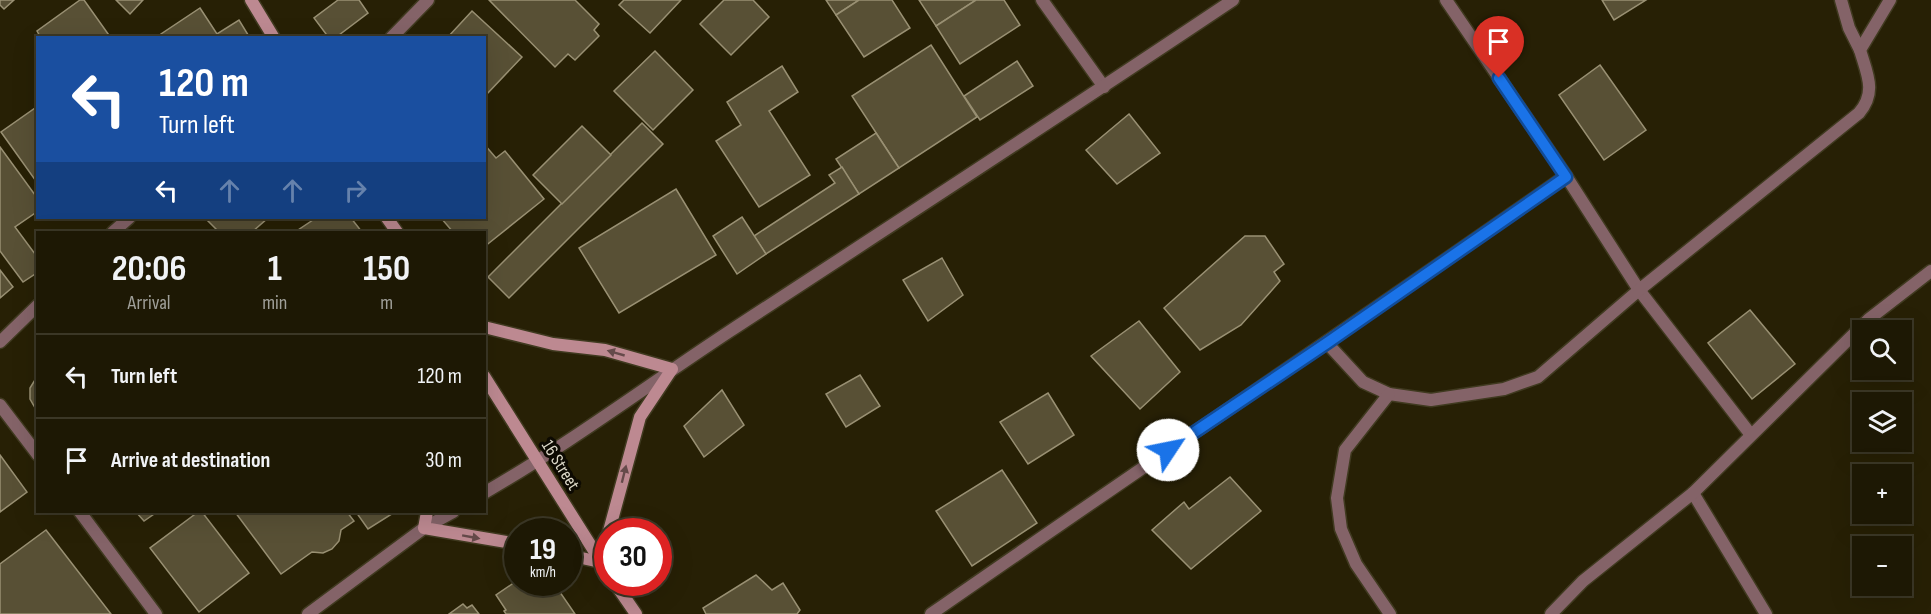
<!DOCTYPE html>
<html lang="en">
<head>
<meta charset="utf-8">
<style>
  :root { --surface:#1d1804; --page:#25210e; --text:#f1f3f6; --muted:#a0a09a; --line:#3b3726 }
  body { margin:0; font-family:"Sofia Sans Condensed",sans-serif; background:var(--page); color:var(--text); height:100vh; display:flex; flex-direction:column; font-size:22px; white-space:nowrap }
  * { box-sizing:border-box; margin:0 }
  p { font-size:20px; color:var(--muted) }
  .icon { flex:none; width:33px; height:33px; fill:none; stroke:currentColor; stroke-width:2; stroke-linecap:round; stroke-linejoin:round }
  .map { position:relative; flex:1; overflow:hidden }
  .drawer { position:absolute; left:36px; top:231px; width:450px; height:282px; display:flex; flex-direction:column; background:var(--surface); border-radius:0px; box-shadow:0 6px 24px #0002,0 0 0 2px var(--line) }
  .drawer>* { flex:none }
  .top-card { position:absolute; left:36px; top:36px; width:450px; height:183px; border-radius:0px; box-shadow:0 6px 24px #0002,0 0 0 2px var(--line); background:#1a4fa0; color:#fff; overflow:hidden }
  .tools { position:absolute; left:1852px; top:320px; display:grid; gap:12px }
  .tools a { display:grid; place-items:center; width:60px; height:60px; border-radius:0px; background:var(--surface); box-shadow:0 6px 24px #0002,0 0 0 2px var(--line); font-size:30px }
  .speed { position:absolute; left:504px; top:518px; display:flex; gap:12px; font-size:30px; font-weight:700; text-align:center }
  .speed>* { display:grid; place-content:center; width:78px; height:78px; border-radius:50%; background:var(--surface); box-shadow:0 6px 24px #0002,0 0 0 2px var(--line); line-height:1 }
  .speed small { font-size:15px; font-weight:400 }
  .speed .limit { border:9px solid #d22; background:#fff; color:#111 }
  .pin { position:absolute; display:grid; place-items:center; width:51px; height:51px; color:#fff; margin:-62px -26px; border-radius:50% 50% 50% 0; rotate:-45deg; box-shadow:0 0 6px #0007 }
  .pin .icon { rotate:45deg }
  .me { position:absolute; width:66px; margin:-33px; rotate:56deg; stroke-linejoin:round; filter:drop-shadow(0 0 4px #0008) }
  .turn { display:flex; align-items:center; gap:21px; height:126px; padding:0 24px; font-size:27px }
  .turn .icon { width:78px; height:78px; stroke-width:2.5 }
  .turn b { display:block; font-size:42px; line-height:51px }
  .lanes { display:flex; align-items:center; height:57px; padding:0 24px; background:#0003; justify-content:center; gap:30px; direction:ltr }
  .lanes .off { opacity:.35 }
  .eta { display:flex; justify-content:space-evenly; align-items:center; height:102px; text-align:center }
  .eta b { font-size:36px; font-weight:700; line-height:42px }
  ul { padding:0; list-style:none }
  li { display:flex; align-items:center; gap:18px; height:84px; padding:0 24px; border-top:2px solid var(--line) }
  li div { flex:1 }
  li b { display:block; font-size:22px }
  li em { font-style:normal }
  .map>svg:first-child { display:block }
</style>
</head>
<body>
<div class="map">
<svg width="1931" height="614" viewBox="0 0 1931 614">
  <rect width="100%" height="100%" fill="#272005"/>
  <g fill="#585035" stroke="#999073" stroke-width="1.5">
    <polygon points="0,0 14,0 4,9 0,5"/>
    <polygon points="80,0 84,0 111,38 41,38 37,31"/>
    <polygon points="116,0 143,0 130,14"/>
    <polygon points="338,0 359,0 368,13 335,38 329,38 314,18"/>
    <polygon points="489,0 575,0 599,24 594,30 599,36 575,60 568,54 555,67"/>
    <polygon points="624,0 681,0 650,33 619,5"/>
    <polygon points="724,0 753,0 769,17 731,55 700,24"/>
    <polygon points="826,0 859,0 836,15"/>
    <polygon points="859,0 892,0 910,28 864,57 836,15"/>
    <polygon points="919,0 976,0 936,26"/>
    <polygon points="976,0 1004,0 1020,25 960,64 936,26"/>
    <polygon points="1602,0 1646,0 1614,20"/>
    <polygon points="200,8 217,34 239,20 250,38 163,38 161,34"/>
    <polygon points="472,11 522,57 484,97 484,38 447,38"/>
    <polygon points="931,45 977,117 899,168 852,96"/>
    <polygon points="655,51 693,90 653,130 614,91"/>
    <polygon points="1017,61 1033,86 980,120 964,96"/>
    <polygon points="1600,65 1646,130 1604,160 1559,95"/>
    <polygon points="782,66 798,92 769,111 810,175 759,207 716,141 741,125 727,102"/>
    <polygon points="38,106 38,184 1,132"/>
    <polygon points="1129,114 1160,153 1117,184 1086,150"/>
    <polygon points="642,123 663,144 509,298 488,277"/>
    <polygon points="582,126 611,155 562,204 533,175"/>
    <polygon points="876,133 899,168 859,194 836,159"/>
    <polygon points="484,144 496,158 505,151 544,199 484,247 484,232 453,232 441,218 484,218"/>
    <polygon points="0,147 38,199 38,211 15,227 38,258 38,272 23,282 0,251"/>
    <polygon points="842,167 859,194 766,254 754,236 835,183 829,175"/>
    <polygon points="676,189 716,255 619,313 579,248"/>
    <polygon points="742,217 766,254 737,274 713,236"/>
    <polygon points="205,218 268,218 252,232 219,232"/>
    <polygon points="316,218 351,218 362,232 295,232"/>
    <polygon points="1245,236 1265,236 1284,264 1274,272 1280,281 1241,325 1200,350 1164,308"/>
    <polygon points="942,258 963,295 928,321 903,280"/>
    <polygon points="0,270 13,287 0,298"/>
    <polygon points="1750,310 1795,364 1752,399 1708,343"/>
    <polygon points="1139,321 1180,372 1140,409 1091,356"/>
    <polygon points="38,375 38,413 30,399 30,388"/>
    <polygon points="860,375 880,406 846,427 826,394"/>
    <polygon points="722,390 744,425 704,457 684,426"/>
    <polygon points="1048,393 1074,435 1028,464 1000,422"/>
    <polygon points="0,455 27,492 0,512"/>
    <polygon points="1002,470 1037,523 972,566 936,511"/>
    <polygon points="1230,477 1261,511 1191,569 1152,530 1184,502 1189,509"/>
    <polygon points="136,512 157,512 144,521"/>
    <polygon points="198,512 202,512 249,573 199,612 150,548"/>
    <polygon points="235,512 347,512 354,521 341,530 339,541 332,549 323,553 312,552 281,574"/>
    <polygon points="356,512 395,512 368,529"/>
    <polygon points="46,530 111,614 0,614 0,564"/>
    <polygon points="756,575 772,590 783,583 800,610 797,614 706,614 703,608"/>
    <polygon points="518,580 518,582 538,582 541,586 546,582 553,582 575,614 506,614 504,611 506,610 496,595"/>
    <polygon points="463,604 467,608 472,605 479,614 449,614"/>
  </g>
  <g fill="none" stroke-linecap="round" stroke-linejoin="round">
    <defs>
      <g id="street">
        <polyline points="1042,0 1104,87"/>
        <polyline points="1446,0 1566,176 1639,290 1751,435"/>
        <polyline points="1841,0 1849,28 1860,50"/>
        <polyline points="391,38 428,0"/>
        <polyline points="113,232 129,218"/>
        <polyline points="0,342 38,305"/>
        <path d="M1327,343L1363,382L1389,394L1431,400L1504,389L1538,377L1639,290L1859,113C1877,92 1867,74 1860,50L1890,0"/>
        <polyline points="1389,394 1345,450 1337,498 1341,529 1356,564 1390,614"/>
        <polyline points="0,405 38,455"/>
        <path d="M484,493C569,444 648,385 730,331C898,221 1066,112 1233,0"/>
        <polyline points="1693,493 1766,614"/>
        <polyline points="80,512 156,614"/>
        <polyline points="308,614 424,528 453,512"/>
        <path d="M931,614C1142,467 1355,324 1566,176"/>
        <polyline points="1551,614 1583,581 1693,493 1869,319 1931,271"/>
      </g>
      <g id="secondary">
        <polyline points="251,0 274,38"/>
        <polyline points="387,218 397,232"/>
        <polyline points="484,327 553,344 605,350 672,369 640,417 609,531"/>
        <polyline points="484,376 608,573"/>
        <polyline points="427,512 424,528 518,544"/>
        <polyline points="568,555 600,562 608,537"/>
        <polyline points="614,582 636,614"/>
      </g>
    </defs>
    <use href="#street" stroke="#403a20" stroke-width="15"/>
    <use href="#secondary" stroke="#403a20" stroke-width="15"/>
    <use href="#street" stroke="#846368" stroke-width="12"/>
    <use href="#secondary" stroke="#bd8991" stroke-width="12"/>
  </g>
  <defs><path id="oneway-solid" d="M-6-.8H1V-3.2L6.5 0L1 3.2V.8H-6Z" transform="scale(1.5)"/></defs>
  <g fill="#654a4a">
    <use href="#oneway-solid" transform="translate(616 353) rotate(-164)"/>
    <use href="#oneway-solid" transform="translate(624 474) rotate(-76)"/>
    <use href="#oneway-solid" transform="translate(471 537) rotate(10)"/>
  </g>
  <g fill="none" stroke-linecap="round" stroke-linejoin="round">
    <defs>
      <polyline id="route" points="1168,450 1327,343 1566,177 1499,78"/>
    </defs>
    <use href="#route" stroke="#114b97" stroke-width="15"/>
    <use href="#route" stroke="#1a73e8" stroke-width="10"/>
  </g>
  <g text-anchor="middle" stroke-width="6" stroke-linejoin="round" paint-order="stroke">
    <g font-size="18" fill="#ddd9c9" stroke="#0d0a02">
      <text transform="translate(561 465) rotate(58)" y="6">16 Street</text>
    </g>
  </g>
</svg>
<div class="tools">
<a><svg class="icon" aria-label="search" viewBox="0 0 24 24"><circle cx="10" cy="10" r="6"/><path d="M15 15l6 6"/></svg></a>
<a><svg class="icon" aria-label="layers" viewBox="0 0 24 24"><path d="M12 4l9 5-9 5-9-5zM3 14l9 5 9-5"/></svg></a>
<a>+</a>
<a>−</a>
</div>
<div class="speed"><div>19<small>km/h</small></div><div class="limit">30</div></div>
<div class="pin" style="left:1499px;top:78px;background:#d93025"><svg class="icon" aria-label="arrive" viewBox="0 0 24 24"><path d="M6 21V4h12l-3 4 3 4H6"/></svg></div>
<svg class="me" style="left:1168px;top:450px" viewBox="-20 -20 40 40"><circle r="19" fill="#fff"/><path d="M0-13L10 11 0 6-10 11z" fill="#1a73e8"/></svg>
<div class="top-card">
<div class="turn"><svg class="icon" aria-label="left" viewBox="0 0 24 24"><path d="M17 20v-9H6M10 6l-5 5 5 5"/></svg><div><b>120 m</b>Turn left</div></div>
<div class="lanes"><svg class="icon" aria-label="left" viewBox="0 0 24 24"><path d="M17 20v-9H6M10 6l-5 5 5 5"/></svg><svg class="icon off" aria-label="ahead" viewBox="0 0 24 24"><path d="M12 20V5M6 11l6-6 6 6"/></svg><svg class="icon off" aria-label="ahead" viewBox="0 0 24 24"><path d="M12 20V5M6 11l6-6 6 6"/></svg><svg class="icon off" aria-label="right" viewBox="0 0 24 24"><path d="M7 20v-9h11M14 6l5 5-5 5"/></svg></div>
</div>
<section class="drawer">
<div class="eta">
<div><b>20:06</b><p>Arrival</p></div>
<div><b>1</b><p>min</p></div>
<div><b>150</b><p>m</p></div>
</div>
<ul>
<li><svg class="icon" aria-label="left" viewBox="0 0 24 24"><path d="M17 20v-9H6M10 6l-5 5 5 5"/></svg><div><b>Turn left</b></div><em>120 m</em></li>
<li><svg class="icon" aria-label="arrive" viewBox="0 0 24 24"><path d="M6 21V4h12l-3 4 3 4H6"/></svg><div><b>Arrive at destination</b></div><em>30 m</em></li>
</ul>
</section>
</div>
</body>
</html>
